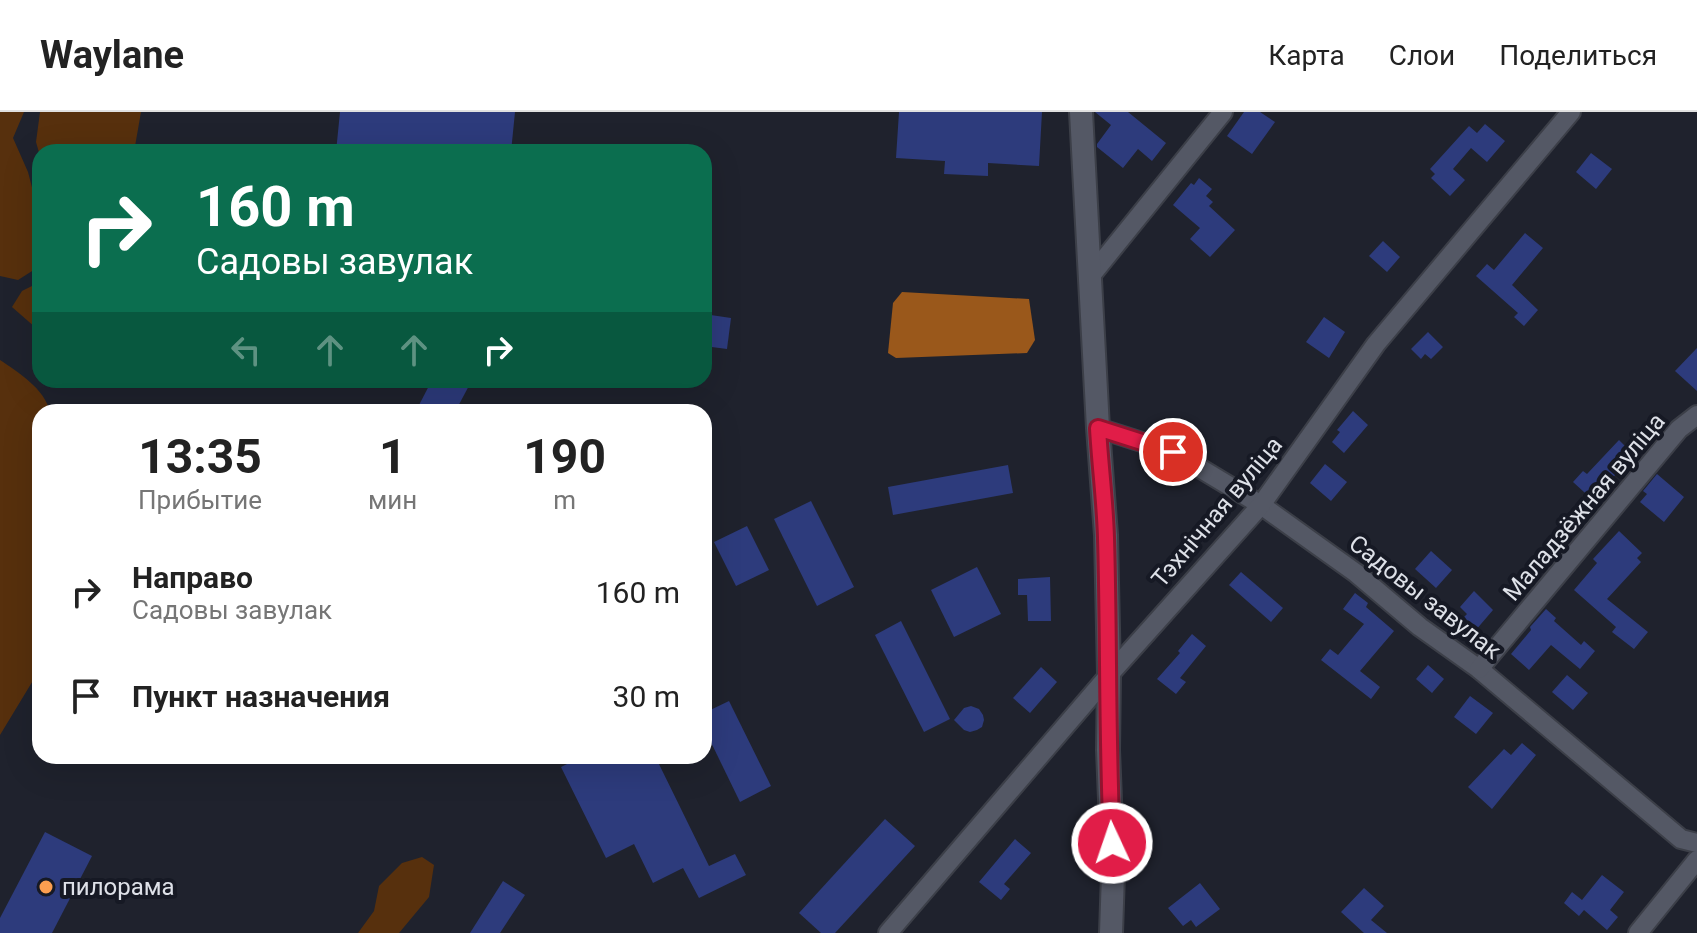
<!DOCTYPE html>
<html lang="ru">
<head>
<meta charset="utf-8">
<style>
  :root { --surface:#fff; --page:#f2f2f2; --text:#222; --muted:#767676; --line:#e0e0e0 }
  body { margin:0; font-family:Roboto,sans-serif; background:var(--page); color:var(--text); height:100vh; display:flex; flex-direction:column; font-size:30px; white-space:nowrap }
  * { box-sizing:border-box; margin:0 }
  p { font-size:26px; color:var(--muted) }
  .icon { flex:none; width:44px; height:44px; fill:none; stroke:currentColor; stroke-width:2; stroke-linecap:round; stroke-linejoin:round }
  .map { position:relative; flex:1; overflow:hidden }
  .sheet { position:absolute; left:32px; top:292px; width:680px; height:360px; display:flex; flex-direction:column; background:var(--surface); border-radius:24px; box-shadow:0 8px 32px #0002 }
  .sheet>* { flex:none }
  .top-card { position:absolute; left:32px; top:32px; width:680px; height:244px; border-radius:24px; box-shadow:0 8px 32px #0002; background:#0b6e4f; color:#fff; overflow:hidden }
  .pin { position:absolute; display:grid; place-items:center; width:68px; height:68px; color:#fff; margin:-34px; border:4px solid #fff; border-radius:50%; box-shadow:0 2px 8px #0007 }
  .me { position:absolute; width:88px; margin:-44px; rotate:357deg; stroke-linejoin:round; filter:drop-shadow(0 0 6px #0008) }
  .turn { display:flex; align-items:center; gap:28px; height:168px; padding:0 32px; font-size:36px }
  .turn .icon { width:104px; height:104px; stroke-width:2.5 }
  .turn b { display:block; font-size:56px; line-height:68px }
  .lanes { display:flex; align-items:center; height:76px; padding:0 32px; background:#0003; justify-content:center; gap:40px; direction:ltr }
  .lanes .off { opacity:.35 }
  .eta { display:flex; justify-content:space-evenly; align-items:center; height:136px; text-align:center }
  .eta b { font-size:48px; font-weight:700; line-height:56px }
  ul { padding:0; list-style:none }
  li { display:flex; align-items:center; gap:24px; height:104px; padding:0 32px }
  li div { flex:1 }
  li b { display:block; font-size:30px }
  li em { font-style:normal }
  header { display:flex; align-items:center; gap:48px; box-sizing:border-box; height:112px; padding:0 40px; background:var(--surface); border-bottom:2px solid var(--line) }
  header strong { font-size:38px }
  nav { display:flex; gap:44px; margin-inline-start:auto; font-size:28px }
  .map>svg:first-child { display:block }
</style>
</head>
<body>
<header>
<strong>Waylane</strong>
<nav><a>Карта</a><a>Слои</a><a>Поделиться</a></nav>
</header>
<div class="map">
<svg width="1697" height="821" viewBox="0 0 1697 821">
  <rect width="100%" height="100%" fill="#1f222d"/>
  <g fill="#57300d">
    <polygon points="0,0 24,0 13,26 28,60 40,106 40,154 18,168 0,164"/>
    <polygon points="40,0 141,0 134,40 40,40 40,44 36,30"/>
    <polygon points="40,170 40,216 36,216 12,195 22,179"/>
    <path d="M0,248C18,260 45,277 50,300H40V557L0,623Z"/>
    <polygon points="422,745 434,753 429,785 399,821 358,821 374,799 379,774 402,751"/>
  </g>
  <polygon fill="#9a581b" points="902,180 1029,187 1035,228 1027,241 896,246 888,241 893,191"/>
  <g fill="#2d3b7c">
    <polygon points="340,0 515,0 511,40 336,40"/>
    <polygon points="899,0 1042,0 1039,54 988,51 988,64 944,62 945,49 896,46"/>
    <polygon points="1095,0 1128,0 1166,31 1152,49 1138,37 1123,56 1097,35 1097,32 1111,13"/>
    <polygon points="1244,0 1260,0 1275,10 1252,42 1227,24"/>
    <polygon points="1485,12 1505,29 1487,50 1471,36 1453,57 1465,68 1450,84 1431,66 1435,62 1430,57 1469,14 1477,21"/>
    <polygon points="1591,41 1612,57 1596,77 1576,60"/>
    <polygon points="1199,66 1212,77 1206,84 1213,90 1209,94 1235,118 1210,145 1190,127 1200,116 1173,93 1191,71 1194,73"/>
    <polygon points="1525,121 1543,136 1512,173 1538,198 1524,214 1514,205 1518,201 1476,164 1487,152 1494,158"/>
    <polygon points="1383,129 1400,145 1387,160 1369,144"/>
    <polygon points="704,202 731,206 727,237 704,234"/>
    <polygon points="1324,205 1345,220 1329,246 1306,230"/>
    <polygon points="1428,220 1443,235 1431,247 1425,242 1421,247 1411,237"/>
    <polygon points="1697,236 1697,279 1675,259"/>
    <polygon points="432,268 472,268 455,300 429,300 418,295"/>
    <polygon points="1353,299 1368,313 1344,341 1332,330 1340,320 1337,318"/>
    <polygon points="1619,328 1634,343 1602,377 1605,379 1595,390 1573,370 1583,359 1587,362"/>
    <polygon points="1325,352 1347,370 1331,389 1310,371"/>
    <polygon points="1008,353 1013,381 893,403 888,375"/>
    <polygon points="1657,362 1684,385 1664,410 1640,390 1647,382 1643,379"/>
    <polygon points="811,389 854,475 817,494 774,407"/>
    <polygon points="747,414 769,458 736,474 714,430"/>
    <polygon points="1619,419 1642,441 1637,446 1641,450 1607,487 1648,520 1634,537 1612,520 1616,515 1574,478 1597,451 1593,447"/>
    <polygon points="1431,439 1452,458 1436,476 1415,457"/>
    <polygon points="977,455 1001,502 954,525 931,478"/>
    <polygon points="1241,460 1283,496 1271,510 1229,473"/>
    <polygon points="1050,465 1051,509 1028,509 1027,483 1018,483 1018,467"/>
    <polygon points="1474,479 1493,498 1475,519 1462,507 1467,502 1460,495"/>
    <polygon points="1355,481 1368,491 1366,495 1394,519 1360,559 1380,575 1371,587 1321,548 1330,537 1338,543 1364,512 1343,497"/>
    <polygon points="1546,497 1556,506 1554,509 1581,533 1584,529 1595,539 1580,557 1551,533 1529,558 1511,542 1531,518 1530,515"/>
    <polygon points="901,509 950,607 924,620 875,523"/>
    <polygon points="1192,522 1206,534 1180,566 1186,570 1176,582 1157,567 1180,541 1178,539"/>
    <polygon points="1428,553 1444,567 1432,581 1416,567"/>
    <polygon points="1041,555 1057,570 1030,601 1013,586"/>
    <polygon points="1567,563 1588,581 1573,598 1552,580"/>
    <polygon points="1470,584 1493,601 1476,622 1454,605"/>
    <polygon points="729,589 771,674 740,690 704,616 704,601"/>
    <polygon points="971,594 979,597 983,603 984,608 982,615 977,618 970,620 964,618 954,608 964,596"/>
    <polygon points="1522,631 1536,643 1492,697 1468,675 1504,637 1511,643"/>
    <polygon points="583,644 655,644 709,754 735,742 746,763 699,786 683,756 653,771 634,732 606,746 561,655"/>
    <polygon points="885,707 915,734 835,821 821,821 799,801"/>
    <polygon points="45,720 92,744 52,821 0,821 0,806"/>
    <polygon points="1015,727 1031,741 1004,772 1010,777 1001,788 979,770"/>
    <polygon points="1602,763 1624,780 1610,798 1618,805 1607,818 1584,798 1579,804 1564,791 1572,780 1582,788"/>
    <polygon points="503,769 525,783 500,821 470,821"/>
    <polygon points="1200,771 1220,797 1196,815 1191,808 1183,814 1168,796"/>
    <polygon points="1364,776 1384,794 1371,808 1387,821 1364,821 1341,800"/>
  </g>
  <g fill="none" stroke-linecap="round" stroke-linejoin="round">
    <defs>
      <g id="minor">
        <polyline points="1089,166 1223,0"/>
        <polyline points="1098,316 1173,340 1261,393 1356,461 1420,515 1479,557 1681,727 1697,731"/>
        <polyline points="1479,557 1679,317 1697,303"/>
        <polyline points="888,821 1109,563 1261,393 1376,232 1571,0"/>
        <polyline points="1638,821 1697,748"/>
      </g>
      <polyline id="tertiary" points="1081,0 1098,316 1106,423 1109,563 1108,638 1113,762 1111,821"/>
    </defs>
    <use href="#minor" stroke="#3c3f48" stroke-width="22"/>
    <use href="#tertiary" stroke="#3c3f48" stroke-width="26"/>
    <use href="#minor" stroke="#545865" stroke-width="18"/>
    <use href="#tertiary" stroke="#545865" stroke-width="22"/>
  </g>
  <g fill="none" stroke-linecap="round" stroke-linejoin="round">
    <defs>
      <path id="route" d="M1112,731C1107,629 1109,528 1106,426C1105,389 1100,353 1098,316L1173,340"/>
    </defs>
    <use href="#route" stroke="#92132f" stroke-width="20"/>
    <use href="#route" stroke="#e11d48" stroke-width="14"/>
  </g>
  <circle fill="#fb9e50" stroke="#161924" stroke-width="3" cx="46" cy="775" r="8"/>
  <g text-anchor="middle" stroke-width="8" stroke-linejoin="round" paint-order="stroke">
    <g font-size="24" fill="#dee1e8" stroke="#161924">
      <text transform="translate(1584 395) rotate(-50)" y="8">Маладзёжная вуліца</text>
      <text transform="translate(1217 400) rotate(-50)" y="8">Тэхнічная вуліца</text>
      <text transform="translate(1425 485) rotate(38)" y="8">Садовы завулак</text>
    </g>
    <g font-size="24" fill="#dee1e8" stroke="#161924" text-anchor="start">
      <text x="62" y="783">пилорама</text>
    </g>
  </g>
</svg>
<div class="pin" style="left:1173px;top:340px;background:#d93025"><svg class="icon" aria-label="arrive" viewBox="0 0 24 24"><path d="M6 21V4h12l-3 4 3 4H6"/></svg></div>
<svg class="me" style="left:1112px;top:731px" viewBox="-20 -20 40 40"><circle r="17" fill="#e11d48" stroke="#fff" stroke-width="3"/><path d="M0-11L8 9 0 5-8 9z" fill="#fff"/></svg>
<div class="top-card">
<div class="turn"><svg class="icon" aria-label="right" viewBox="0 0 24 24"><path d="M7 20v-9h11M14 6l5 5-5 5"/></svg><div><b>160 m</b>Садовы завулак</div></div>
<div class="lanes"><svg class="icon off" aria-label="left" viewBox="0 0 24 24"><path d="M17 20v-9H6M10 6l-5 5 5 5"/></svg><svg class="icon off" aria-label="ahead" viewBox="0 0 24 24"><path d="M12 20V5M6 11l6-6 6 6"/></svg><svg class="icon off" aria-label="ahead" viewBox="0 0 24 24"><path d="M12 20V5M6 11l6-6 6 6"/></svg><svg class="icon" aria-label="right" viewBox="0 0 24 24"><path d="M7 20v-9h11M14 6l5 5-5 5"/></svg></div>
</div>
<section class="sheet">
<div class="eta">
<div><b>13:35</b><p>Прибытие</p></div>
<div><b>1</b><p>мин</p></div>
<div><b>190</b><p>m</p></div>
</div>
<ul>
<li><svg class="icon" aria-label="right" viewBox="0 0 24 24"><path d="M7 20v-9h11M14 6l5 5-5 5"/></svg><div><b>Направо</b><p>Садовы завулак</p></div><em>160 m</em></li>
<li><svg class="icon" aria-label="arrive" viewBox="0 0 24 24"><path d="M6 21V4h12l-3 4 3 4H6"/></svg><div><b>Пункт назначения</b></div><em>30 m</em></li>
</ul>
</section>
</div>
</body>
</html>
